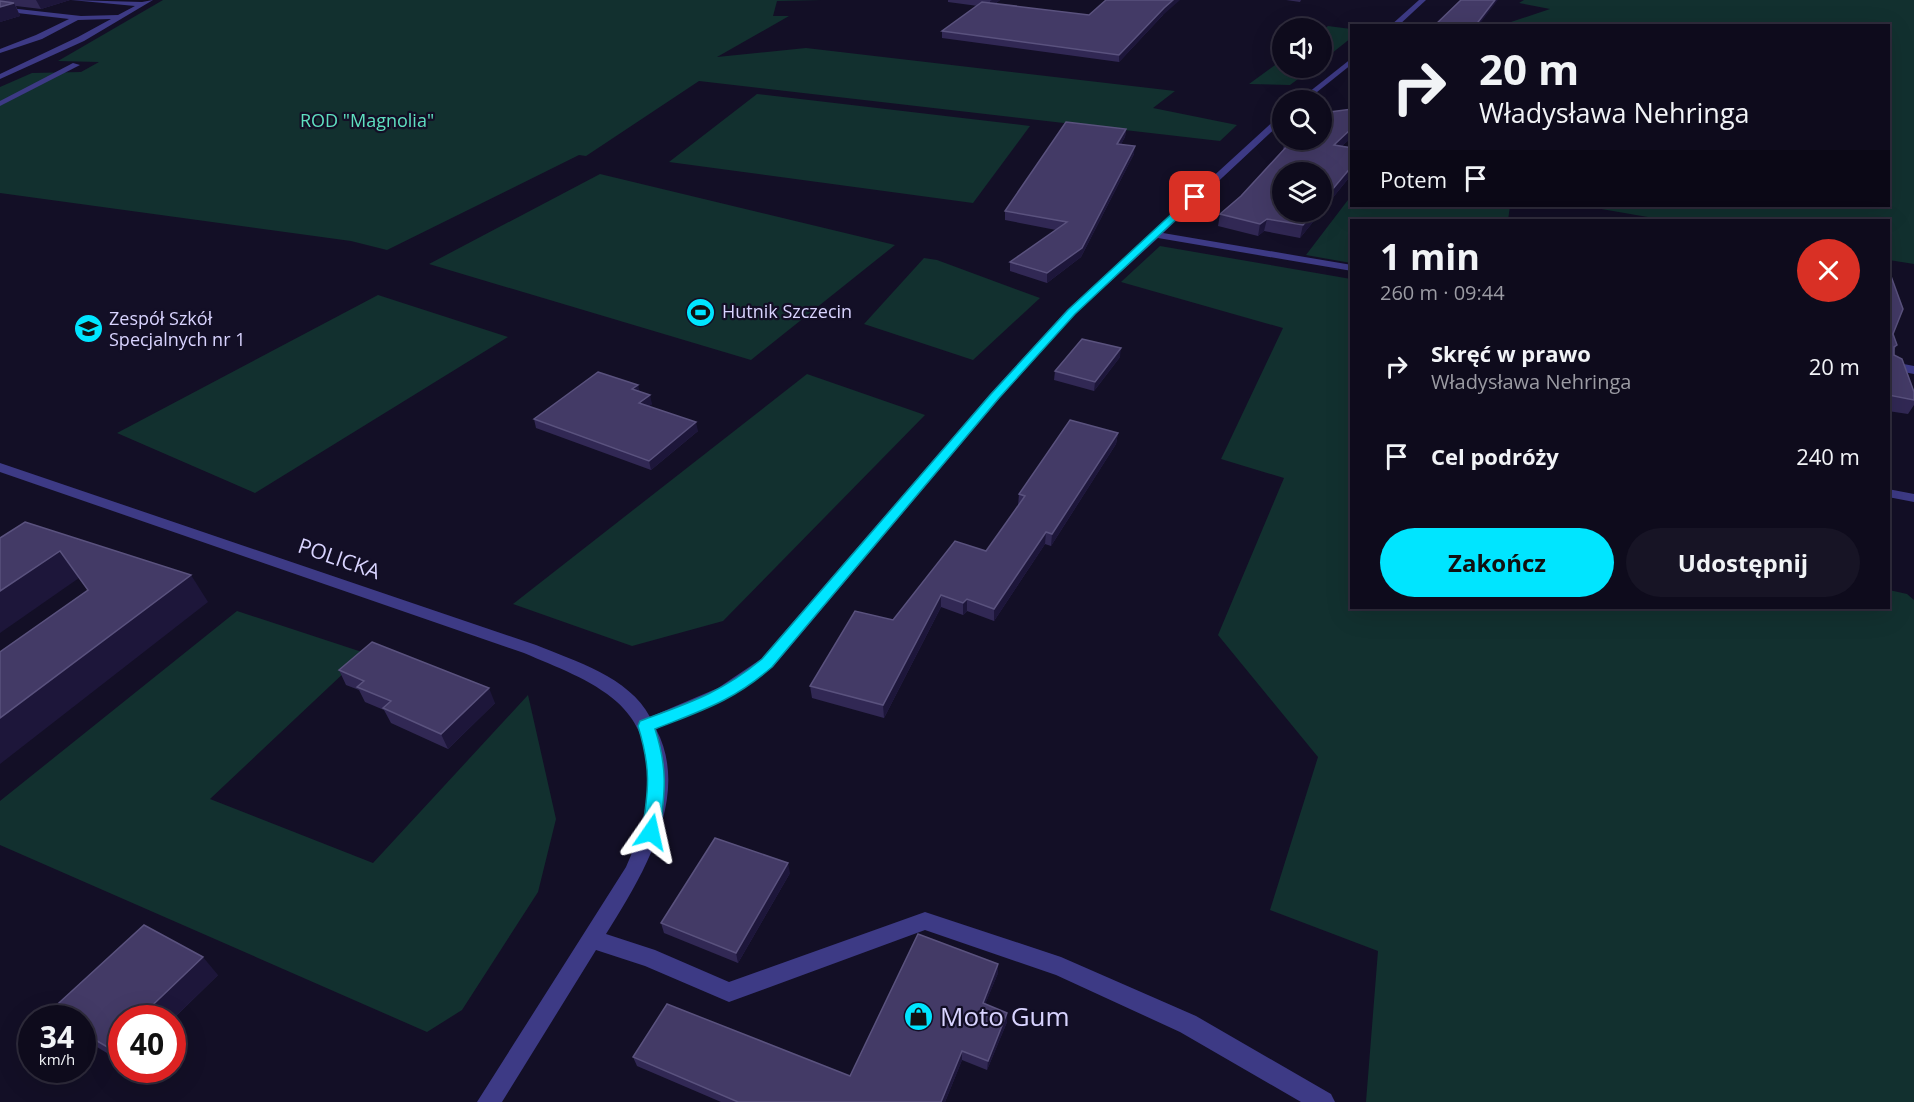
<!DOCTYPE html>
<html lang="pl">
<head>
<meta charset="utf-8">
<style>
  :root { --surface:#0e0b1c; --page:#171425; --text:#f1f3f6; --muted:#9b9ba3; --line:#2e2b3b; --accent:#00e5ff }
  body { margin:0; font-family:"Open Sans",sans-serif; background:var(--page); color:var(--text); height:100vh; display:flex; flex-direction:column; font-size:22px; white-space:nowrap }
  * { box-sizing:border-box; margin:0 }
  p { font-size:20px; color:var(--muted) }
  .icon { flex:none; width:33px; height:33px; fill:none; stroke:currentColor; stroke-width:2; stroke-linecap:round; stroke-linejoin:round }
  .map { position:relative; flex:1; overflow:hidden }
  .side { position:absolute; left:1350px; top:219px; width:540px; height:390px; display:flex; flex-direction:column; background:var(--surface); border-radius:0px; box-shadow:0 6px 24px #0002,0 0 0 2px var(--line) }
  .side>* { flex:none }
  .guide { position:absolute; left:1350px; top:24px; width:540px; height:183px; border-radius:0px; box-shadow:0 6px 24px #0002,0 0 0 2px var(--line); background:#0e0b1c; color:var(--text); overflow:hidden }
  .fabs { position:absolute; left:1272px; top:18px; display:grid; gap:12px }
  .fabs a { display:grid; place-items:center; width:60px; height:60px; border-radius:50%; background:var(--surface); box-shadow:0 6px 24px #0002,0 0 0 2px var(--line); font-size:30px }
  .speed { position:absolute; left:18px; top:1005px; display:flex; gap:12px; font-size:30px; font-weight:700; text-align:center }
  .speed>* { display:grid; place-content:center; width:78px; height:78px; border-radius:50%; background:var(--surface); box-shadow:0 6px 24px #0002,0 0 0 2px var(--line); line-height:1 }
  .speed small { font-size:15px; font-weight:400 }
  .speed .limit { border:9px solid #d22; background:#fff; color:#111 }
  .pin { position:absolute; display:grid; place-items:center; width:51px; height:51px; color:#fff; margin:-26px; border-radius:12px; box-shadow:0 3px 9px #0006 }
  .me { position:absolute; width:66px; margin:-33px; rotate:11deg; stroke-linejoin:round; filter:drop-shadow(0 0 4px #0008) }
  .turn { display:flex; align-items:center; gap:21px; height:126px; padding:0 30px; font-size:27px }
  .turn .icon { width:78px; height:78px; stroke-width:2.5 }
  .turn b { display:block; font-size:42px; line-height:51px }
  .then { display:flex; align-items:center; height:57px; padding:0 30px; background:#0003; gap:12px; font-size:22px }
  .round { display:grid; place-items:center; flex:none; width:63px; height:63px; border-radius:32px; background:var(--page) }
  .head { display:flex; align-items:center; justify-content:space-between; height:102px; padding:0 30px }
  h1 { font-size:36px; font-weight:700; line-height:45px }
  .primary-button { display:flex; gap:12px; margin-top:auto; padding:12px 30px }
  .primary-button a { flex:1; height:69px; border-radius:36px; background:var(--accent); color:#111; font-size:24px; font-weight:700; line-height:69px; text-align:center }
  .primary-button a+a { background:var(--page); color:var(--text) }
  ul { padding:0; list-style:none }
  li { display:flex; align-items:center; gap:18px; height:90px; padding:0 30px }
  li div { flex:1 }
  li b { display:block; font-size:22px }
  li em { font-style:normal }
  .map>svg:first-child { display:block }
</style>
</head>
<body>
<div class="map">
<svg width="1914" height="1102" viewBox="0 0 1914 1102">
  <rect width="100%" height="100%" fill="#130f26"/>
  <g fill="#12302f">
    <polygon points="163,0 822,0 777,1 773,16 789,16 717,57 806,48 1175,91 1153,108 1237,125 1220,141 699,81 586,156 579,155 387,250 351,241 0,193 0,87 32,73 81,72 99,62 58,61"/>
    <polygon points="1524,0 1914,0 1914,264 1889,260 1888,220 1665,220 1584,206 1888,206 1888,26 1502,25 1550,9 1519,3"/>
    <polygon points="1328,26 1351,29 1351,38 1322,61 1322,31"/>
    <polygon points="1282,60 1282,68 1313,68 1290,85 1249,84"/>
    <polygon points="757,94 1030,126 973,203 669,162"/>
    <polygon points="600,174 895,245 751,360 429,264"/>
    <polygon points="1351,196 1352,206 1510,206 1508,220 1352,220 1351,263 1306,255"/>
    <polygon points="1160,246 1351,279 1352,608 1888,608 1889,590 1907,594 1914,600 1914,1102 1366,1102 1378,951 1270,910 1318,757 1218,635 1284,478 1221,459 1283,328 1121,282"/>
    <polygon points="924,258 937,260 1040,298 973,360 864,324"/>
    <polygon points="378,295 508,337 255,493 117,433"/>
    <polygon points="807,374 925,415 723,621 632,646 513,604"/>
    <polygon points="237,611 365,653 210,799 373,863 528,695 556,819 538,892 462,1010 427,1032 0,845 0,801"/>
  </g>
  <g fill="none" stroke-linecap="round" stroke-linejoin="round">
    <g fill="#3d3a85" fill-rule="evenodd">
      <polygon points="71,0 142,2 153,0 84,41 0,79 0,74 78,37 111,19 78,20 42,39 0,53 0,49 36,35 69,19 0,11 0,7 81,16 118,15 135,6"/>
      <polygon points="1419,0 1426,0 1398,26 1390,26"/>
      <polygon points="1352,58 1352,64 1307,100 1299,100"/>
      <polygon points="73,63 80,65 0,106 0,101"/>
      <path d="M1279,116H1282V122L1163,233L1352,265V271L1158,238L1075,314L999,399L773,667L730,697L656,729C692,797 641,878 606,934L655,950L729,982L925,912L1061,957L1196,1016L1331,1094L1335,1102H1301L1180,1032L1056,975L925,930L729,1002L645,966L596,950L502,1102H477L626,867C649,816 665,745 617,702C591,679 556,667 524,653L0,472V463L536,645C575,661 629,677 650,717L718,688L761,659L991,393L1067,310Z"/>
      <polygon points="1888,361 1914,366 1914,374 1888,369"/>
      <polygon points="1888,489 1914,494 1914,502 1888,497"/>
    </g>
  </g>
  <g fill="#312854">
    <polygon points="0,0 70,0 41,9 16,6 20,16 0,22"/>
    <polygon points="948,0 1000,0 995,4 1089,15 1163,15 1119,62 942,38 942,31 978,6 948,2"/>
    <polygon points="1286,0 1301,0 1300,2"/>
    <polygon points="1352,109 1352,137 1342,146 1352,148 1352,174 1322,211 1322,172 1282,212 1321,212 1300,238 1264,231 1258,236 1218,226 1220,214 1241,196 1283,151 1284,143"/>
    <polygon points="1126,129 1125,137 1121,144 1134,154 1081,257 1047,283 1010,271 1010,262 1056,230 1005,220 1005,211"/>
    <polygon points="1888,268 1893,334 1897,345 1894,350 1894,355 1914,400 1914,405 1908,414 1888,411"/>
    <polygon points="1120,357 1094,391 1054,380 1055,371"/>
    <polygon points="639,391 652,404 649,406 698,431 651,470 536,428 534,419"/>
    <polygon points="1118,433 1116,444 1051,546 1045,544 994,621 967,611 963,615 941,607 884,718 812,698 810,686 893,620 986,551 1018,506 1019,494"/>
    <polygon points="339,670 495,703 448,749 391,723 384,710 365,702 359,690 346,685"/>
    <polygon points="790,873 738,963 664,933 661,923"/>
    <polygon points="998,973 985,1004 1007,1022 987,1070 962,1060 945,1102 721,1102 637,1066 633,1057 850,1076"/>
    <polygon points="218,975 172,1020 172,1018 122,1018 122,1062 82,1038 82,1018 57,1018 49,1012"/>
  </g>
  <g fill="#1d163a">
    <polygon points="36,0 70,0 41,9"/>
    <polygon points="992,0 1000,0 990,7 990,1"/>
    <polygon points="1173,0 1180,0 1163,15 1119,62 1119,55 1164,8"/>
    <polygon points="1495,0 1498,0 1478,26 1475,26"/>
    <polygon points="14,3 20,16 0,22 0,7"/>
    <polygon points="1352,128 1352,137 1331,156 1334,145"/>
    <polygon points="1126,129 1125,137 1117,152 1117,144"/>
    <polygon points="1135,146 1134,154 1081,257 1047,283 1047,273"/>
    <polygon points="1352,166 1352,174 1322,211 1322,202"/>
    <polygon points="1314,212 1321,212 1300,238 1303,225"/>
    <polygon points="1267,219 1264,231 1258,236 1260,224"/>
    <polygon points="1121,348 1120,357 1094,391 1095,382"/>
    <polygon points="638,385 640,393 632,389"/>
    <polygon points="650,395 652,404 641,412 639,403"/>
    <polygon points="696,422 698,431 651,470 649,461"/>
    <polygon points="1118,433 1116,444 1051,546 1052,534"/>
    <polygon points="1046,532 1045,544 994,621 994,609"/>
    <polygon points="60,551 79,578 0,633 0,591"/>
    <polygon points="191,575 208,602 0,764 0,718"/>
    <polygon points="941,595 941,607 884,718 883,705"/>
    <polygon points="967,599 967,611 963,615 963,603"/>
    <polygon points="489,688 495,703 448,749 441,734"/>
    <polygon points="788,863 790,873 738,963 736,953"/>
    <polygon points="203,957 218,975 172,1020 172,1018 139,1018"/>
    <polygon points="998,964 998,973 982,1012 983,1003"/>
    <polygon points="1007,1013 1007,1022 987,1070 988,1061"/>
    <polygon points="122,1036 122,1060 109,1048"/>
    <polygon points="962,1051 962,1060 945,1102 941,1102"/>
  </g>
  <g fill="#433a66" stroke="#5a527e" stroke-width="1.5">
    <polygon points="1106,0 1173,0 1164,8 1119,55 942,31 982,2 1089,15"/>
    <polygon points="1461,0 1495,0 1475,26 1434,26"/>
    <polygon points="0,1 14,3 0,7"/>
    <polygon points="1352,109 1352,128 1334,145 1352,148 1352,166 1322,202 1322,172 1282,172 1282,212 1314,212 1303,225 1267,219 1260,224 1220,214 1241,196 1289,144 1284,143 1287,140 1322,140 1322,113"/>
    <polygon points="1066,122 1126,129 1117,144 1135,146 1082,248 1047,273 1010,262 1067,222 1005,211"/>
    <polygon points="1888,268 1903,309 1893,334 1897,345 1894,347 1894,355 1902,359 1914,392 1914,400 1888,395"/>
    <polygon points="1082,339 1121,348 1095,382 1055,371"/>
    <polygon points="598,372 638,385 632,389 650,395 639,403 696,422 649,461 534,419"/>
    <polygon points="1070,420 1118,433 1052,534 1046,532 994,609 967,599 963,603 941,595 883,705 810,686 855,611 893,620 955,541 986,551 1025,496 1019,494"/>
    <polygon points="25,522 191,575 0,718 0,652 88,590 60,551 0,591 0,538"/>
    <polygon points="372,642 489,688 441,734 383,708 391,701 357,687 364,681 339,670"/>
    <polygon points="715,838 788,863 736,953 661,923"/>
    <polygon points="144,925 203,957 139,1018 122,1018 122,1036 109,1048 82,1032 82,1018 60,1018 49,1012"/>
    <polygon points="918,934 998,964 983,1003 1007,1013 988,1061 962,1051 941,1102 738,1102 633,1057 667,1004 850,1076"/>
  </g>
  <path fill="#00e5ff" stroke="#0095a6" stroke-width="1.5" d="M1192,195L1200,197L1075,314L999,398L772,667C733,701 703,710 655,729C668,769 665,791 660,832L657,837L651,839L645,837L642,832C649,789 651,768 638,726L640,721C689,703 721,693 762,659L991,394L1068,310Z"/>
  <defs>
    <symbol id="stadium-disc" viewBox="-11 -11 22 22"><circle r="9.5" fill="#00e5ff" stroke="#130f26"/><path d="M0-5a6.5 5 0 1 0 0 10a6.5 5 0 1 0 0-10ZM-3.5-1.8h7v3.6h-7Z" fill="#111"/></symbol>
    <symbol id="school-disc" viewBox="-11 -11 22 22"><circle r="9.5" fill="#00e5ff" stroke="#130f26"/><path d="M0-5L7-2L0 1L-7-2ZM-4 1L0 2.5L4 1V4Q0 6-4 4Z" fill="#111"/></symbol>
    <symbol id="shop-disc" viewBox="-11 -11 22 22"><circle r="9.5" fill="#00e5ff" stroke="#130f26"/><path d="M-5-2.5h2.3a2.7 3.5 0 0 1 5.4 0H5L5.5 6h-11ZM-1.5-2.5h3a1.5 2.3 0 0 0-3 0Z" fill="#111"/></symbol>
  </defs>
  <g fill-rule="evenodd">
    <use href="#stadium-disc" x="684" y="296" width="33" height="33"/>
    <use href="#school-disc" x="72" y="312" width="33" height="33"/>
    <use href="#shop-disc" x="902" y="1000" width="33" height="33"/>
  </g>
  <g text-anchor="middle" stroke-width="4.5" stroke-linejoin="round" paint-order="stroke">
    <g font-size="18" fill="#5fe0c0" stroke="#130f26">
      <text x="367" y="127">ROD "Magnolia"</text>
    </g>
    <g font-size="18" fill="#d9d4ff" stroke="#130f26" text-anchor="start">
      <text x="722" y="318">Hutnik Szczecin</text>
      <text x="109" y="325">Zespół Szkół<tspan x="109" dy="21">Specjalnych nr 1</tspan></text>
    </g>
    <g font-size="21" fill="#d9d4ff" stroke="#130f26">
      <text transform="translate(339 559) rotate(19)" y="7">POLICKA</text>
    </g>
    <g font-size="26" fill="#d9d4ff" stroke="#130f26" text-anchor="start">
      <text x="940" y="1026">Moto Gum</text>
    </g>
  </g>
</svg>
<div class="fabs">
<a><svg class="icon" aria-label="sound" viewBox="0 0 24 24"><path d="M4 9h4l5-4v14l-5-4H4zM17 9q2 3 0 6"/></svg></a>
<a><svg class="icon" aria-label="search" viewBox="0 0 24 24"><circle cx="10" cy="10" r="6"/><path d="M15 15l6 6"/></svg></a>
<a><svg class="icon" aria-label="layers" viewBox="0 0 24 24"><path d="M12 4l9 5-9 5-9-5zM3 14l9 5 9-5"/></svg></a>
</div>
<div class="speed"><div>34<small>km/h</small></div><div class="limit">40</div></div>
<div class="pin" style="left:1195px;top:197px;background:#d93025"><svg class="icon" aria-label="arrive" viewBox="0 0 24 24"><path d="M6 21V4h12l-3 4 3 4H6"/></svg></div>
<svg class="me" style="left:651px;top:832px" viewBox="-20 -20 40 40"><path d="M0-17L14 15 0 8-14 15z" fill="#00e5ff" stroke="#fff" stroke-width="4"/></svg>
<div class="guide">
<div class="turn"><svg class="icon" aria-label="right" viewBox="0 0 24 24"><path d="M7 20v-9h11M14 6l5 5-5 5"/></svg><div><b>20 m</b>Władysława Nehringa</div></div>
<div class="then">Potem<svg class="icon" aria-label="arrive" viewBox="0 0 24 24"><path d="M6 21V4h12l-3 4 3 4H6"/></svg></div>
</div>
<section class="side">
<div class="head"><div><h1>1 min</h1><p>260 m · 09:44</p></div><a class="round" style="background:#d93025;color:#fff"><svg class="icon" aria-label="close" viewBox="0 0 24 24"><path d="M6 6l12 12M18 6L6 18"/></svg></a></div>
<ul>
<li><svg class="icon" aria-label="right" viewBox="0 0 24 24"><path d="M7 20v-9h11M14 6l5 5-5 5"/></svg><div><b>Skręć w prawo</b><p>Władysława Nehringa</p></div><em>20 m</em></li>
<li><svg class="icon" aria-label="arrive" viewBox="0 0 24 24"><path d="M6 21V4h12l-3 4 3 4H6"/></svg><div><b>Cel podróży</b></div><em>240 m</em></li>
</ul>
<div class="primary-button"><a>Zakończ</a><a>Udostępnij</a></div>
</section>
</div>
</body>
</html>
